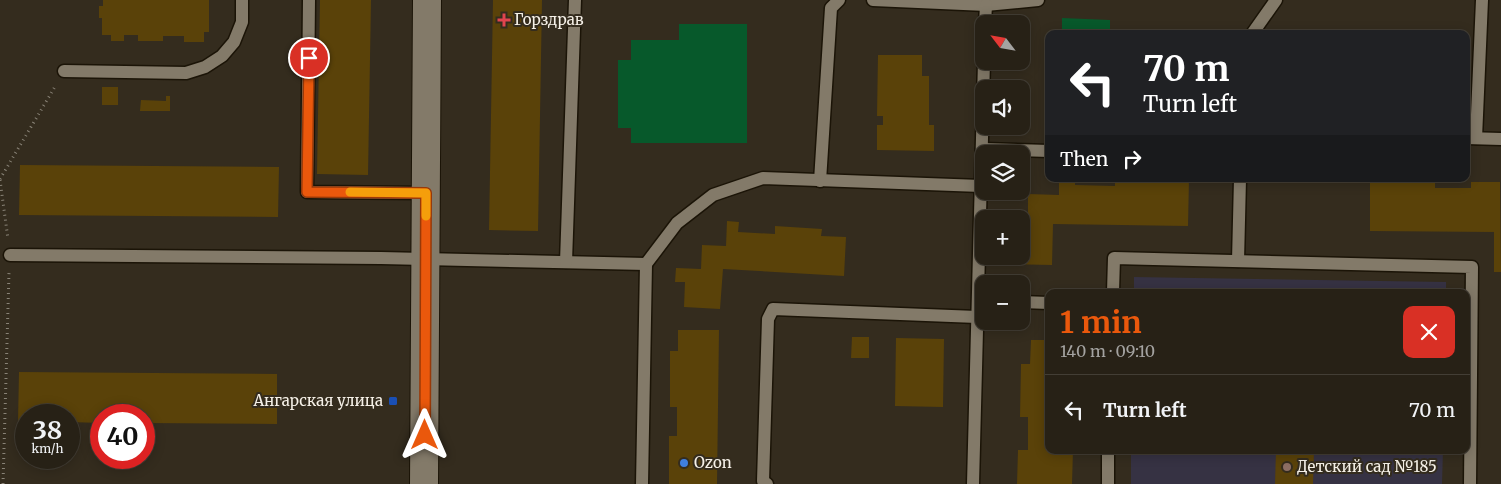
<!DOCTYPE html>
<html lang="en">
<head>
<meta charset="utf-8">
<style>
  :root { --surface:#272116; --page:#2f291f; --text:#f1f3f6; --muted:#a4a3a1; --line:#433e35; --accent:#ea580c }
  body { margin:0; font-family:Merriweather,serif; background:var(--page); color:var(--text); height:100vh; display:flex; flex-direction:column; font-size:19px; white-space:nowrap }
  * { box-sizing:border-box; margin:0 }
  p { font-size:16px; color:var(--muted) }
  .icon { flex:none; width:28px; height:28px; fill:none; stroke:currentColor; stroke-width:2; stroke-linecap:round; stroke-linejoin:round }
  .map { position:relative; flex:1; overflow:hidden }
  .drawer { position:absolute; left:1045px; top:289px; width:425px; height:165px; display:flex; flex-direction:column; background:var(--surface); border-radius:10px; box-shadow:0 2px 12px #0003,0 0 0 1px var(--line) }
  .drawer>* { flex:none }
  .guide { position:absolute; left:1045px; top:30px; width:425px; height:152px; border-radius:10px; box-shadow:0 2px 12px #0003,0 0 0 1px var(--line); background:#202124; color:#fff; overflow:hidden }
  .needle { width:32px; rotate:301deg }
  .tools { position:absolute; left:975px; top:15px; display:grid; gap:10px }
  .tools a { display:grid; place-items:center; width:55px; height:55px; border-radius:10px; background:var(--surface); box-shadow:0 2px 12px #0003,0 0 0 1px var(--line); font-size:25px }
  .speed { position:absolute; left:15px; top:404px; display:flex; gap:10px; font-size:25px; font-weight:700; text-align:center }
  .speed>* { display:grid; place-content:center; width:65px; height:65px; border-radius:50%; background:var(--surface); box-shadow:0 2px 12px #0003,0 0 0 1px var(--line); line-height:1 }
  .speed small { font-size:12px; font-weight:400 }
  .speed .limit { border:8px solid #d22; background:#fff; color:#111 }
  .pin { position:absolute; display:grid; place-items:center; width:42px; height:42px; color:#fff; margin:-21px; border:2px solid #fff; border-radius:50%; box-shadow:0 1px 5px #0007 }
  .me { position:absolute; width:55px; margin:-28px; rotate:0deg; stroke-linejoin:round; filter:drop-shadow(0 0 4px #0008) }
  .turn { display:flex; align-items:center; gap:18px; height:105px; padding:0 15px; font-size:22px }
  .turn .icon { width:65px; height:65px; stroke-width:2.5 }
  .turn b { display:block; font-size:35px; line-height:42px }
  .then { display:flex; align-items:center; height:48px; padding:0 15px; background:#0003; gap:10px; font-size:19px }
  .round { display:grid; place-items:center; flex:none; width:52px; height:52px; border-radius:10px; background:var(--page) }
  .head { display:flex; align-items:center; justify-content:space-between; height:85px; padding:0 15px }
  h1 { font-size:30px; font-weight:700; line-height:38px; color:var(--accent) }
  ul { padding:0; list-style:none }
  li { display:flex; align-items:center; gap:15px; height:70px; padding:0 15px; border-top:1px solid var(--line) }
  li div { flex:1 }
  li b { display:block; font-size:19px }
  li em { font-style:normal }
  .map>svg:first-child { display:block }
</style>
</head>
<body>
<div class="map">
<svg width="1501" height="484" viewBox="0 0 1501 484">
  <rect width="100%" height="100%" fill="#342c1e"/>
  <g fill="#363243">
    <polygon points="1134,277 1446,282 1446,292 1134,292"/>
    <polygon points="1131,450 1443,450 1442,484 1131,484"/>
  </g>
  <g fill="#07592b">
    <polygon points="1062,18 1110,20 1110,34 1062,34"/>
    <polygon points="679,24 747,24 747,143 631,143 631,128 618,128 618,60 631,60 631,40 679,40"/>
  </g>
  <g fill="#5a4209">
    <polygon points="103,0 209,0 209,32 204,32 204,42 184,42 184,36 163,36 163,41 138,41 138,35 124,35 124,41 111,41 111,35 102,35 102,18 99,18 99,6 103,6"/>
    <polygon points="320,0 371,0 368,175 317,174"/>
    <polygon points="493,0 542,0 538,231 489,230"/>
    <polygon points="878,55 922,55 922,76 929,76 929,125 934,125 934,151 877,150 877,125 883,125 883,116 877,116"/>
    <rect x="102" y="87" width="16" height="18"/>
    <polygon points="166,96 170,96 170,111 140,111 141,100 166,101"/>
    <polygon points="20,165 279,167 278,217 19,215"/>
    <polygon points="1059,179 1075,179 1075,185 1115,186 1115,179 1189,179 1188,226 1053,224 1052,265 1002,264 1002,256 1021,256 1021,225 1028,225 1028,194 1059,195"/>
    <polygon points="1370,179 1435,180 1435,188 1471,188 1471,182 1500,182 1501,272 1494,272 1494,232 1370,231"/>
    <polygon points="727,221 739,222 738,232 775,234 775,226 822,229 821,236 846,237 844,276 723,269 720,309 684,307 685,282 675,282 676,268 701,269 702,245 726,246"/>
    <polygon points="678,330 719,330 717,484 669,484 669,436 677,436 677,407 670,407 670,351 678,351"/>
    <polygon points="852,337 869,337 869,358 851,358"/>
    <polygon points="896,338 944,339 943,407 895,406"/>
    <polygon points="1031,340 1049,340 1049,450 1073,450 1072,484 1017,484 1018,450 1028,450 1028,417 1020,417 1021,364 1030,364"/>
    <polygon points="19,372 277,374 277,424 144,423 144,415 101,415 101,423 69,422 69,415 26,415 26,422 18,422"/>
    <polygon points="1276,450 1314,450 1313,484 1275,484"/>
  </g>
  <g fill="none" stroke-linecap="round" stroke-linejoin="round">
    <defs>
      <g id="service">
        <polyline points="309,0 307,192 426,193"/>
        <polyline points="873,0 986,5 1038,0"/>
        <polyline points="985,24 986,5"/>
        <polyline points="1252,34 1276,0"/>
        <polyline points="64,71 186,73 205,67 222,56 234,42 242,22 242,0"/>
        <polyline points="1466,138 1501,139"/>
        <polyline points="1476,138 1482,0"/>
        <polyline points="982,149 1049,151"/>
        <polyline points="820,181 831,8 839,0"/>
        <polyline points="10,255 381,258 646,264 677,223 713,195 763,178 981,186"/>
        <polyline points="1238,261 1240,179"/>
        <polyline points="566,262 575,0"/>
        <polyline points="1113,292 1114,258 1472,267 1470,484"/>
        <polyline points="1021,302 1049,303"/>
        <polyline points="642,484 646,264"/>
        <polyline points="767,484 763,481 768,319 773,309 977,317"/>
        <polyline points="973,484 984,61"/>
        <polyline points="1108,484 1108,450"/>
      </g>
      <polyline id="tertiary" points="424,484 427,0"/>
    </defs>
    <use href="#service" stroke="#1b1407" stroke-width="15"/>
    <use href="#tertiary" stroke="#1b1407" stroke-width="30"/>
    <g stroke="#898377" stroke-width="3" stroke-dasharray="1 4" stroke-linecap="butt">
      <polyline points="0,179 56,85"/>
      <polyline points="0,180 8,239"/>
      <polyline points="3,484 9,272"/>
    </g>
    <use href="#service" stroke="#837a69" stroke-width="12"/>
    <use href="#tertiary" stroke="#837a69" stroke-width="28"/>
  </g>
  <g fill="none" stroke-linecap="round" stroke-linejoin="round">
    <defs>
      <polyline id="route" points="309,58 307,192 426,193 425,435"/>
    </defs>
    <use href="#route" stroke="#983908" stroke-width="12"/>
    <use href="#route" stroke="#ea580c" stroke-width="9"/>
    <polyline stroke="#f59e0b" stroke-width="9" points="350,192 426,193 426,216"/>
  </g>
  <path fill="#e0444e" stroke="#342c1e" stroke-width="2" d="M501.5 12.5h5v5h5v5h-5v5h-5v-5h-5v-5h5z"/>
  <rect fill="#1a4fb4" stroke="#342c1e" stroke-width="2" x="388" y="396" width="10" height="10" rx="2.5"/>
  <circle fill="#3f7fe0" stroke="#342c1e" stroke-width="2" cx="684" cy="463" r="5"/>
  <circle fill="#8d6e63" stroke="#342c1e" stroke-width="2" cx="1287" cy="467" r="5"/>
  <g text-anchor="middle" stroke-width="4" stroke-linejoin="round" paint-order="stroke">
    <g font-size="15" fill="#f6f1e8" stroke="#342c1e" text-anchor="start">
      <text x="514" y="25">Горздрав</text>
      <text x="383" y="406" text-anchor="end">Ангарская улица</text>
      <text x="694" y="468">Ozon</text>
      <text x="1297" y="472">Детский сад №185</text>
    </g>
  </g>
</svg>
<div class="tools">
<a><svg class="needle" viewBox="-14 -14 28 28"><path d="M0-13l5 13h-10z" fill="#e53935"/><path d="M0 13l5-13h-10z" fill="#a4a3a1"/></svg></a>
<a><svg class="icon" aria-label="sound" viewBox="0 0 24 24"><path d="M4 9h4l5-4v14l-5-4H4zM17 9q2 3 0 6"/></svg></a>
<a><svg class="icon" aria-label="layers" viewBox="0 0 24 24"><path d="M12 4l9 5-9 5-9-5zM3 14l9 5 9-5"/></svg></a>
<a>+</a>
<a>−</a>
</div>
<div class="speed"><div>38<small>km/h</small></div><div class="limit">40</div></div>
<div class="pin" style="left:309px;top:58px;background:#d93025"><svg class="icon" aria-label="arrive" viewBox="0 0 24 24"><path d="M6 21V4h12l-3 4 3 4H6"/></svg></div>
<svg class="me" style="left:425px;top:435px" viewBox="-20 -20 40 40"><path d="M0-17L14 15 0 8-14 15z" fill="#ea580c" stroke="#fff" stroke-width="4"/></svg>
<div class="guide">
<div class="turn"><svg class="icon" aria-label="left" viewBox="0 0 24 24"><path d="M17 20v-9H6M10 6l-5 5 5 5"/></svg><div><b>70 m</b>Turn left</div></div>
<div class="then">Then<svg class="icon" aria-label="right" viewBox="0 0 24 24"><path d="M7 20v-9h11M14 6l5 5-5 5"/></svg></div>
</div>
<section class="drawer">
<div class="head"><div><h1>1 min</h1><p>140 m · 09:10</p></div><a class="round" style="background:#d93025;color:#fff"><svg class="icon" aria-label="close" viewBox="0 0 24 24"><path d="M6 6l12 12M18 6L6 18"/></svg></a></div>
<ul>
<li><svg class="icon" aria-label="left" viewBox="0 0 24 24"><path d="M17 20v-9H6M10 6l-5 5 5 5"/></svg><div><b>Turn left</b></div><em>70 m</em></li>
</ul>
</section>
</div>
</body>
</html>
